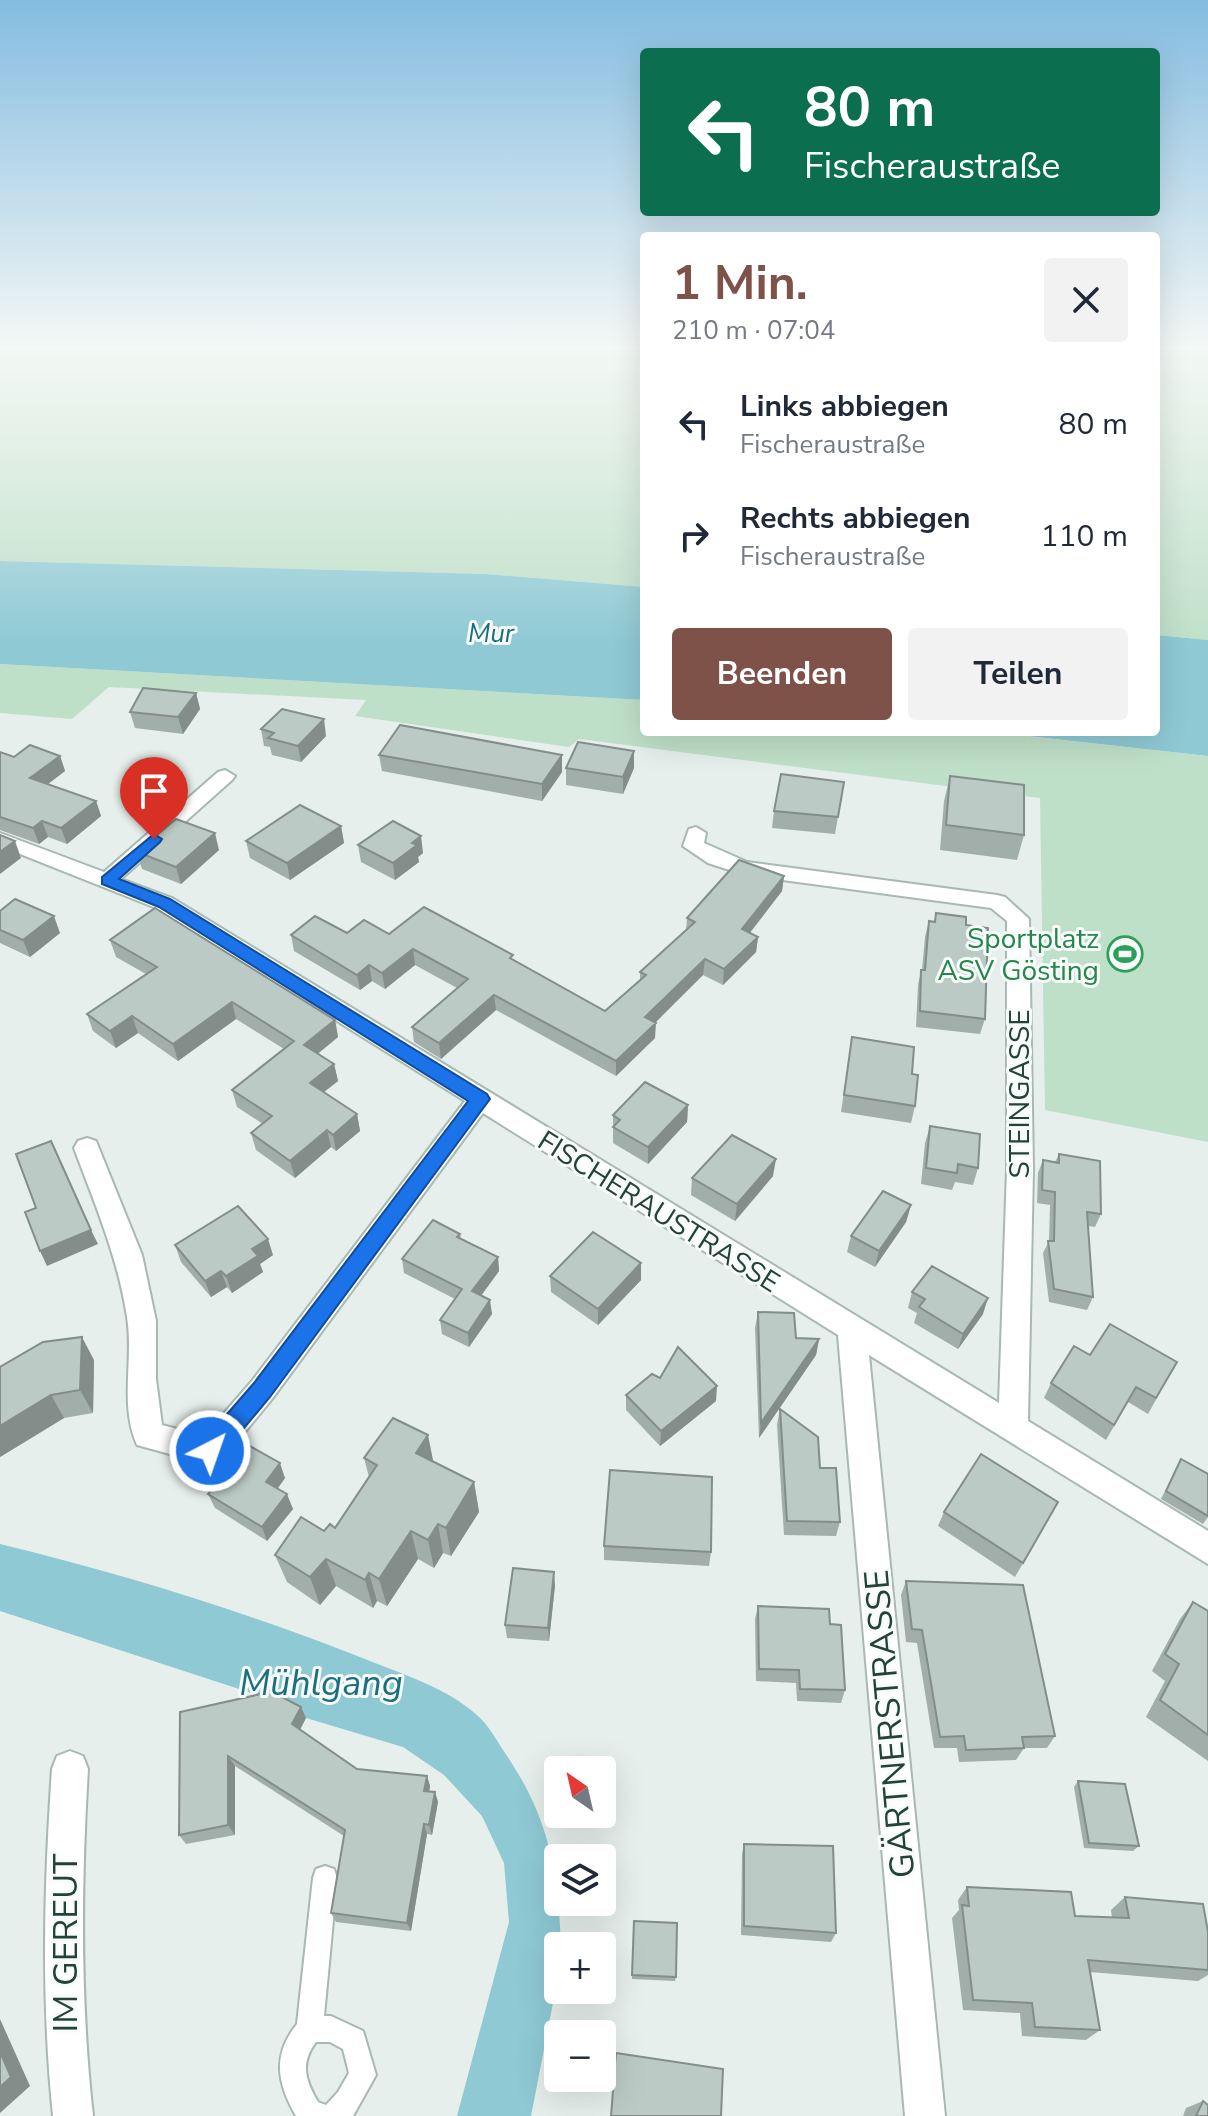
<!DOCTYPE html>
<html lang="de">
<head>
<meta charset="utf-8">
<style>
  :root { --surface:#fff; --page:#f2f2f3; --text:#1f2937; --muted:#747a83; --accent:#7f5249 }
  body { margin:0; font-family:"Nunito Sans",sans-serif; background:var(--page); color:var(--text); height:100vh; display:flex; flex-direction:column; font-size:30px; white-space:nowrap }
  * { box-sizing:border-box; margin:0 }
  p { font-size:26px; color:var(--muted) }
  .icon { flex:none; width:44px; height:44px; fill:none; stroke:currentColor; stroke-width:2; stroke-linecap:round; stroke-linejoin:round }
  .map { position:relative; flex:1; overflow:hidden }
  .side { position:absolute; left:640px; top:232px; width:520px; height:504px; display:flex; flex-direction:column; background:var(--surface); border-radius:8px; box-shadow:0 8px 32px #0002 }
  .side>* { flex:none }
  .banner { position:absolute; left:640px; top:48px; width:520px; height:168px; border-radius:8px; box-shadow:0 8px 32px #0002; background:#0b6e4f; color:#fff; overflow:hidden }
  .needle { width:52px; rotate:326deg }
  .tools { position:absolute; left:544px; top:1756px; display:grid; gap:16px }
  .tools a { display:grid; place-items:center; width:72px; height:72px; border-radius:8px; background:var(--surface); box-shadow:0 8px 32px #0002; font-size:40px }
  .pin { position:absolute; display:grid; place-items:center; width:68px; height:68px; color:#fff; margin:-82px -34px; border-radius:50% 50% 50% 0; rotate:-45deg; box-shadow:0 0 8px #0007 }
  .pin .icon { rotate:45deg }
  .me { position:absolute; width:88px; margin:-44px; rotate:41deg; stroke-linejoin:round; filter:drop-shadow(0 0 6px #0008) }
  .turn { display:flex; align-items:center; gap:28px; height:168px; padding:0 32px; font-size:36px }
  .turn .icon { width:104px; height:104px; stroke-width:2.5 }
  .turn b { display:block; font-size:56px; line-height:68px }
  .round { display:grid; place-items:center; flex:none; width:84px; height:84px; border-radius:8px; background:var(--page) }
  .summary { display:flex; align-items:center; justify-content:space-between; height:136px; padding:0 32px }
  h1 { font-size:48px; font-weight:700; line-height:60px; color:var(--accent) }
  .primary-button { display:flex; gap:16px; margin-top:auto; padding:16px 32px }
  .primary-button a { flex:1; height:92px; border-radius:8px; background:var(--accent); color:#fff; font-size:32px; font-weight:700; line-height:92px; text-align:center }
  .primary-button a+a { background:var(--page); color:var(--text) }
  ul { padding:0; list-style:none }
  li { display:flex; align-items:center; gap:24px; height:112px; padding:0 32px }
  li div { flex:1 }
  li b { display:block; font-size:30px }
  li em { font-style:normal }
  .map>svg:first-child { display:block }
</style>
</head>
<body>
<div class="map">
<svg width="1208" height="2116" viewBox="0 0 1208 2116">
  <rect width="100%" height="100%" fill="#e6efeb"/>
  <g fill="#bfe0c8">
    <polygon points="0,349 644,349 644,587 487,574 0,561"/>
    <polygon points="1156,349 1208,349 1208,640 1156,635"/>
    <polygon points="0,664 644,700 644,732 989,732 1208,756 1208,1142 1045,1110 1040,798 579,739 569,747 355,716 366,700 109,687 72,719 0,713"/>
  </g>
  <g fill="#8ec9d4">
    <polygon points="0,561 487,574 644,587 644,700 0,664"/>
    <polygon points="1156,635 1208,640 1208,756 990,732 1156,732"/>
    <path d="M0,1544C124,1574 246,1612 365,1659C404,1675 446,1687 478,1716C488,1725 496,1739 503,1750C548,1815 558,1867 561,1944L558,1946L554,1998L531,2116H457L509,1922L504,1863L482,1816L444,1775L403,1747L306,1718L270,1699L0,1611Z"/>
  </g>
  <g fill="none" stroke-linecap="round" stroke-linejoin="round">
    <defs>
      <path id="lane" d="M325,1866L334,1869L337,1878L324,2016H331L363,2031L376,2075L353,2116H296C277,2083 272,2055 297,2024L313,1878L316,1869ZM316,2042H330L343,2049L349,2073L338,2092L326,2105L318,2102C305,2080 300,2063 316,2042Z"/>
      <g id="street">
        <path d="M225,770L235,776L232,780L121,879L172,898L999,1403L1007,1169V921L991,908L745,875L708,863L683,846L689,829L696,827L706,833L704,843L747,862L997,895L1005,897L1029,919L1033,1169L1028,1421L1208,1531V1564L869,1355L945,2116H905L838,1335L483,1113L272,1399L221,1461L210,1465L137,1445C119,1405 134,1359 127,1317C118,1258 95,1204 74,1148L78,1141L87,1138L96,1141L142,1255L156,1321V1379L162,1425L204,1436L252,1381L465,1101L156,908L0,846V833L104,872L218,772Z"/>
        <path d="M70,1751L83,1756L88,1769C81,1885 80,2000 93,2116H53C41,2000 44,1885 52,1769L57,1756Z"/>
      </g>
    </defs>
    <use href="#lane" stroke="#a8b8b2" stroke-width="4"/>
    <use href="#street" stroke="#a8b8b2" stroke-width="4"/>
    <use href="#lane" fill="#fff" fill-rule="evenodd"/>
    <use href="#street" fill="#fff" fill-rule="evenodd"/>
  </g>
  <g fill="#a1aea9">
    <polygon points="196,693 200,709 183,734 135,728 130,712"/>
    <polygon points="261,729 326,736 301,762 272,755 270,747 264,746"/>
    <polygon points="0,752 14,757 60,756 65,771 48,784 96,801 101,816 67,844 48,837 39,844 0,830"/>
    <polygon points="379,755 562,772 542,801 382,771"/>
    <polygon points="566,768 634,768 623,794 566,785"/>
    <polygon points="950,776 1024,835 1017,860 940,850 944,801"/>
    <polygon points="844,782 835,834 772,828 774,811"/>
    <polygon points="341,826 344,843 290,880 250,858 246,841"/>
    <polygon points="358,845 423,853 418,857 419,862 395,880 361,862"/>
    <polygon points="219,850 181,884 142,869 137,852"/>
    <polygon points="784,876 782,891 750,933 758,937 756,952 723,985 703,975 655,1022 655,1038 616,1076 496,1010 441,1059 414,1042 412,1027 457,988 415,965 385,989 372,981 360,990 294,951 291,935 347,933 389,934 514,960 605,1011 640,980 640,972 686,930 687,918"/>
    <polygon points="0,911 60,933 30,957 0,943"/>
    <polygon points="936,913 966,925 985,1019 980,1034 916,1027 918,985 921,970 922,970 925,937 929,921 934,922"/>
    <polygon points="110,940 335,1020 338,1037 318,1053 334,1064 338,1081 323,1092 357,1114 360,1131 336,1151 331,1147 295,1178 256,1150 251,1133 263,1124 237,1107 232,1090 284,1049 236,1019 178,1061 138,1033 116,1048 93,1031 87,1014 146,974 116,957"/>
    <polygon points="852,1037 912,1074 915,1106 911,1123 841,1112"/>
    <polygon points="688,1105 687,1122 648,1164 613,1143 613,1115"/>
    <polygon points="930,1126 978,1168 973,1185 955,1182 952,1190 921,1184 925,1143"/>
    <polygon points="1059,1154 1101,1214 1095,1227 1088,1226 1093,1297 1087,1310 1049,1302 1043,1253 1049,1241 1050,1205 1037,1203 1038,1173 1043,1160 1055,1162"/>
    <polygon points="773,1176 735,1221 691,1195 692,1178"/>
    <polygon points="911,1205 906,1222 875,1267 847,1252 851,1236"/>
    <polygon points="460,1234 461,1239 498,1257 499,1271 481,1296 492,1314 469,1347 442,1334 440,1320 455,1299 404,1273 402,1259"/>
    <polygon points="175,1245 273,1255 260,1264 263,1272 232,1293 227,1287 211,1297 181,1262"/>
    <polygon points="550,1276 641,1280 598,1325 551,1292"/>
    <polygon points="912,1292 983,1314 958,1349 914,1323 917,1313 908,1308"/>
    <polygon points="758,1312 796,1338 819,1339 816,1355 759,1438 755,1328"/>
    <polygon points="1090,1355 1177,1362 1148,1414 1128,1402 1106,1440 1044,1398 1051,1383"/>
    <polygon points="94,1360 93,1413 64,1418 0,1457 0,1367"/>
    <polygon points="626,1395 716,1401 660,1446 626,1410"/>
    <polygon points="780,1409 820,1468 840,1522 836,1536 784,1535 777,1425"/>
    <polygon points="364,1458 433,1462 474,1482 479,1512 451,1556 443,1553 434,1568 418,1559 387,1606 377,1601 373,1608 336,1586 320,1605 287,1582 275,1555 324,1531 335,1528 369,1477"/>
    <polygon points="1181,1459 1208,1474 1208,1517 1203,1524 1161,1499"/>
    <polygon points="285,1478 278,1488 293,1509 267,1541 215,1508 208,1494"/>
    <polygon points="944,1512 1050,1517 1015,1577 938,1526"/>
    <polygon points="604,1546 711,1552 709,1566 604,1560"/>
    <polygon points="906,1581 1055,1736 1047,1748 1024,1748 1016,1760 959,1762 957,1748 934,1748 917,1643 906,1642 901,1595"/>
    <polygon points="555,1585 549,1641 507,1638 505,1625"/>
    <polygon points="1193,1602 1208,1611 1208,1761 1146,1717 1165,1681 1152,1671 1180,1619"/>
    <polygon points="758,1606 830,1624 845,1690 841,1703 797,1701 796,1683 756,1681 755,1619"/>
    <polygon points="261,1694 306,1718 300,1730 357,1769 427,1776 430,1786 429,1791 435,1792 438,1802 432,1835 427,1834 411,1931 336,1922 331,1913 344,1836 235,1766 235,1835 186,1844 179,1835"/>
    <polygon points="1078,1781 1139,1846 1133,1851 1084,1848 1074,1787"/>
    <polygon points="744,1844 836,1933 831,1942 741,1935 742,1854"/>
    <polygon points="967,1887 1075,1916 1112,1918 1111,1910 1125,1897 1208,1932 1208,1975 1198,1981 1090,1972 1100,2030 1086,2040 1022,2036 1020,2013 963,2010 952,1918 959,1910 958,1900"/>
    <polygon points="634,1921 676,1977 675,1981 632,1979"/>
    <polygon points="1203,2101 1208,2116 1183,2116 1186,2108"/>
  </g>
  <g fill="#838d89">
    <polygon points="196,693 200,709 183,734 178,717"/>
    <polygon points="324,719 326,736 301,762 298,746"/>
    <polygon points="634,751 634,768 623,794 623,777"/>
    <polygon points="562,755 562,772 542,801 542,784"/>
    <polygon points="60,756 65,771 36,793 30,778"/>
    <polygon points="96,801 101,816 67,844 61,828"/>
    <polygon points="42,821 48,837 39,844 33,828"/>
    <polygon points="341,826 344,843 290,880 287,863"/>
    <polygon points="215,833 219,850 181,884 176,867"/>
    <polygon points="421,836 423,853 418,857 419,862 395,880 393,863 412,843"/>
    <polygon points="15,841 21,858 0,874 0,852"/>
    <polygon points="784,876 782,891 740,945 742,929"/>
    <polygon points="54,916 60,933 30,957 23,940"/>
    <polygon points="758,937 756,952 723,985 724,969"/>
    <polygon points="413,949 415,965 385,989 382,973"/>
    <polygon points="705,959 703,975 645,1033 645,1017"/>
    <polygon points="369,965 372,981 360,990 357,975"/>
    <polygon points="494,995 496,1010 441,1059 439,1043"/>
    <polygon points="232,1002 236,1019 178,1061 173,1044"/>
    <polygon points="132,1016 138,1033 116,1048 110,1031"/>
    <polygon points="335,1020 338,1037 308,1062 304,1045"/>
    <polygon points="656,1023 655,1038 616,1076 616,1061"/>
    <polygon points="334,1064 338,1081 314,1100 310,1083"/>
    <polygon points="688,1105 687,1122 648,1164 648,1147"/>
    <polygon points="357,1114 360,1131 336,1151 333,1135"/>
    <polygon points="327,1130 331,1147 295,1178 290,1161"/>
    <polygon points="776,1159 773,1176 735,1221 737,1204"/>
    <polygon points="911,1205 906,1222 875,1267 879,1251"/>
    <polygon points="91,1230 98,1244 47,1266 40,1251"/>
    <polygon points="268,1239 273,1255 260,1264 263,1272 232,1293 226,1276 252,1249"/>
    <polygon points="498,1257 499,1271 474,1305 472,1291"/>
    <polygon points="641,1263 641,1280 598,1325 598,1309"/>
    <polygon points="221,1271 227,1287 211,1297 205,1281"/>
    <polygon points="988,1298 983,1314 958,1349 963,1334"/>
    <polygon points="490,1300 492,1314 469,1347 468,1333"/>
    <polygon points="82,1337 94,1360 93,1413 80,1390"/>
    <polygon points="819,1339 816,1355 759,1438 761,1423"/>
    <polygon points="717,1386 716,1401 660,1446 661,1431"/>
    <polygon points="51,1395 64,1418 0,1457 0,1426"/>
    <polygon points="428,1435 434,1465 416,1453"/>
    <polygon points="280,1463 285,1478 272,1496 266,1482"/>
    <polygon points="474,1482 479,1512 451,1556 446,1528"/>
    <polygon points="287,1494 293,1509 267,1541 262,1527"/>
    <polygon points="438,1524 443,1553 434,1568 428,1540"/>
    <polygon points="411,1531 418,1559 387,1606 379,1579"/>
    <polygon points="326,1559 336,1586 320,1605 310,1577"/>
    <polygon points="554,1572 555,1585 549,1641 548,1628"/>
    <polygon points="369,1573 377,1601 373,1608 365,1580"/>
    <polygon points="301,1707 306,1718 297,1735 292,1724"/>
    <polygon points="228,1756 235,1766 235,1835 228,1825"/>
    <polygon points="427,1776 430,1786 428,1800 424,1791"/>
    <polygon points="435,1792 438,1802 432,1835 429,1825"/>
    <polygon points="424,1824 427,1834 411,1931 407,1923"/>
    <polygon points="0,2019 30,2086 0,2113"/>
  </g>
  <g fill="#bbcac4" stroke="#838d89" stroke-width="2">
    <polygon points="143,688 196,693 178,717 130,712"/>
    <polygon points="282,709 324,719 298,746 268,738 274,733 261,729"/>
    <polygon points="400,725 562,755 542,784 379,755"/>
    <polygon points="578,742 634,751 623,777 566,768"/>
    <polygon points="30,745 60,756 30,778 96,801 61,828 42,821 33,828 0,817 0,752 14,757"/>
    <polygon points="781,774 844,782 838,817 774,811"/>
    <polygon points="950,776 1024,785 1024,835 946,825"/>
    <polygon points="300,805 341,826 287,863 246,841"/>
    <polygon points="176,819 215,833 176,867 137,852"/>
    <polygon points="393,821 421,836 412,843 417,845 393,863 358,845"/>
    <polygon points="0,835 15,841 0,852"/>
    <polygon points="739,860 784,876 742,929 758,937 724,969 705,959 645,1017 656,1023 616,1061 494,995 439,1043 412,1027 468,979 413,949 382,973 369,965 357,975 291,935 315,916 347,933 364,920 389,934 424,907 513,955 510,958 605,1011 646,975 640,972 695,922 687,918"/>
    <polygon points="15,899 54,916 23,940 0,930 0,911"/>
    <polygon points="155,908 335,1020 304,1045 334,1064 310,1083 357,1114 333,1135 327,1130 290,1161 251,1133 272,1116 232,1090 294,1041 232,1002 173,1044 132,1016 110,1031 87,1014 157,967 110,940"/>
    <polygon points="936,913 966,917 966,925 988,928 985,1019 920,1011 921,970 925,970 929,921 935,922"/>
    <polygon points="852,1037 914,1047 912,1074 918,1075 915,1106 844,1095"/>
    <polygon points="645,1082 688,1105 648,1147 613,1127 620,1120 613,1115"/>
    <polygon points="930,1126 980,1134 978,1168 958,1164 957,1173 926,1168"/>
    <polygon points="732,1135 776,1159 737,1204 692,1178"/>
    <polygon points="51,1141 91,1230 40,1251 25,1212 36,1208 16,1154"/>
    <polygon points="1059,1154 1100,1161 1101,1214 1087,1212 1093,1297 1054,1289 1048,1241 1054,1241 1055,1192 1042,1190 1043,1160 1059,1163"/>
    <polygon points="883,1191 911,1205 879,1251 851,1236"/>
    <polygon points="238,1206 268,1239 252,1249 258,1256 226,1276 221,1271 205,1281 175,1245"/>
    <polygon points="433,1220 460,1234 457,1237 498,1257 472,1291 490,1300 468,1333 440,1320 462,1289 402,1259"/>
    <polygon points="593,1232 641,1263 598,1309 550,1276"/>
    <polygon points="932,1266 988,1298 963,1334 919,1307 925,1299 912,1292"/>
    <polygon points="758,1312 794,1313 796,1338 819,1339 761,1423"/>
    <polygon points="1110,1324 1177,1362 1156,1398 1136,1387 1114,1425 1051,1383 1074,1346 1090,1355"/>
    <polygon points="82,1337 80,1390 51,1395 0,1426 0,1367 43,1342"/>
    <polygon points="678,1347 717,1386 661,1431 626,1395 652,1374 660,1378"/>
    <polygon points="780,1409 818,1437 820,1468 836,1468 840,1522 787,1521"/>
    <polygon points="393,1418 428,1435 416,1453 474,1482 446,1528 438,1524 428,1540 411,1531 379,1579 369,1573 365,1580 326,1559 310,1577 275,1555 301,1517 324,1531 330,1524 335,1528 377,1465 364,1458"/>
    <polygon points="248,1445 280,1463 266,1482 287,1494 262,1527 208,1494"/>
    <polygon points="981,1454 1058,1502 1023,1563 944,1512"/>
    <polygon points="1181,1459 1208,1474 1208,1516 1166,1491"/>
    <polygon points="610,1470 712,1477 711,1552 604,1546"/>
    <polygon points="513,1568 554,1572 548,1628 505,1625"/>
    <polygon points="906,1581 1023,1585 1055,1736 1022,1737 1024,1748 966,1750 964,1736 940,1737 922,1630 912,1629"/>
    <polygon points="1193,1602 1208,1611 1208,1735 1160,1700 1179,1664 1165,1654"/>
    <polygon points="758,1606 829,1609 830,1624 841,1625 845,1690 800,1689 799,1670 759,1669"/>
    <polygon points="265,1688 301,1707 292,1724 357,1769 427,1776 424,1791 435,1792 429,1825 424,1824 407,1923 331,1913 345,1830 228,1756 228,1825 179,1835 180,1712 261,1694"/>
    <polygon points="1078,1781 1125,1784 1139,1846 1089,1843"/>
    <polygon points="744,1844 833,1846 836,1933 744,1926"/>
    <polygon points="967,1887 1071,1892 1075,1916 1129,1918 1125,1897 1203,1904 1208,1932 1208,1970 1088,1960 1100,2030 1035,2027 1032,2003 973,2000 962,1905 969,1906"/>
    <polygon points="634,1921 677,1923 676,1977 632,1975"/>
    <polygon points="0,2052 11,2077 0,2087"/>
    <polygon points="616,2053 723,2069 721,2116 611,2116"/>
    <polygon points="1203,2101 1208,2105 1208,2116 1196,2116"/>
  </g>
  <linearGradient id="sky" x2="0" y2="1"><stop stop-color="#84bce0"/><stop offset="0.54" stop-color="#f4f8f6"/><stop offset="1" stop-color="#f4f8f6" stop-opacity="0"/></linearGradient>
  <rect width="1208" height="645" fill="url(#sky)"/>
  <polygon fill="#1a73e8" stroke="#114b97" stroke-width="2" points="154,834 162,839 160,842 119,879 170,899 487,1094 490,1099 270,1397 218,1459 210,1462 201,1459 198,1451 201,1444 254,1383 468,1101 159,907 102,884 102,877"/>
  <defs>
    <symbol id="stadium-ring" viewBox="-11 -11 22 22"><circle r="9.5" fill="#f7fbf9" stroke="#2e9e5b" stroke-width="1.5"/><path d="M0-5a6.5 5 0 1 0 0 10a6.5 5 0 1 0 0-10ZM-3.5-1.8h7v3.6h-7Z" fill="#2e9e5b"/></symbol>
  </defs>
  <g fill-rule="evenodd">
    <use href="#stadium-ring" x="1105" y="934" width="40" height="40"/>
  </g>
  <g text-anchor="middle" stroke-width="6" stroke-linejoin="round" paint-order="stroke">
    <g font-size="26" font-style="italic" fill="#1c6f80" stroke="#f7fbf9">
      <text x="491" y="642">Mur</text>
    </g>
    <g font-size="28" fill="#27864d" stroke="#f7fbf9" text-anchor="end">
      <text x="1099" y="948">Sportplatz<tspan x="1099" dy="32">ASV Gösting</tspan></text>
    </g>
    <g font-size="28" fill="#24423a" stroke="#f7fbf9">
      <text transform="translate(1019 1094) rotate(-90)" y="10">STEINGASSE</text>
      <text transform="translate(659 1211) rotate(32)" y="10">FISCHERAUSTRASSE</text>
    </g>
    <g font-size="34" fill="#24423a" stroke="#f7fbf9">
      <text transform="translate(889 1724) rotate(-95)" y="12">GÄRTNERSTRASSE</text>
      <text transform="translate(65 1943) rotate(-90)" y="12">IM GEREUT</text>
    </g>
    <g font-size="36" font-style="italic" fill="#1c6f80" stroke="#f7fbf9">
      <text x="321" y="1695">Mühlgang</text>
    </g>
  </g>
</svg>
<div class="tools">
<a><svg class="needle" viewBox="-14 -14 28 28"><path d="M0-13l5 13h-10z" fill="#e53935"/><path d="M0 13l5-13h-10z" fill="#747a83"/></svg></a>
<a><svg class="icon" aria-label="layers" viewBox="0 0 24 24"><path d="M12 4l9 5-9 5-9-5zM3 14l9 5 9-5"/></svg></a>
<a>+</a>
<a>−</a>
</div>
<div class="pin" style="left:154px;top:839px;background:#d93025"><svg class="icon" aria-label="arrive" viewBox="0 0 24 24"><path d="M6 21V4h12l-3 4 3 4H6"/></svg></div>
<svg class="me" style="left:210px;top:1451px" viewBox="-20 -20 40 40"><circle r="17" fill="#1a73e8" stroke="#fff" stroke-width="3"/><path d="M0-11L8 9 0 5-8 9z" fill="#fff"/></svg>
<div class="banner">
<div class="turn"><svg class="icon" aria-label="left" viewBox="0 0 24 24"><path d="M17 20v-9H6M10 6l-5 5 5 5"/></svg><div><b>80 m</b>Fischeraustraße</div></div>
</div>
<section class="side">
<div class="summary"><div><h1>1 Min.</h1><p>210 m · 07:04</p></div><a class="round"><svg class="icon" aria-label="close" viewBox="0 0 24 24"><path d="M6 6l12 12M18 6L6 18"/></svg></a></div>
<ul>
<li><svg class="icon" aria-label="left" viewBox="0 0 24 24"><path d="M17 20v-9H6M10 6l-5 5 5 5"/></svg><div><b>Links abbiegen</b><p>Fischeraustraße</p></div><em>80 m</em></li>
<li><svg class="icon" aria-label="right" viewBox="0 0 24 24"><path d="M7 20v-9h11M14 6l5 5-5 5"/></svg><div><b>Rechts abbiegen</b><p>Fischeraustraße</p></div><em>110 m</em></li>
</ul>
<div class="primary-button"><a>Beenden</a><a>Teilen</a></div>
</section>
</div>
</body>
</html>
